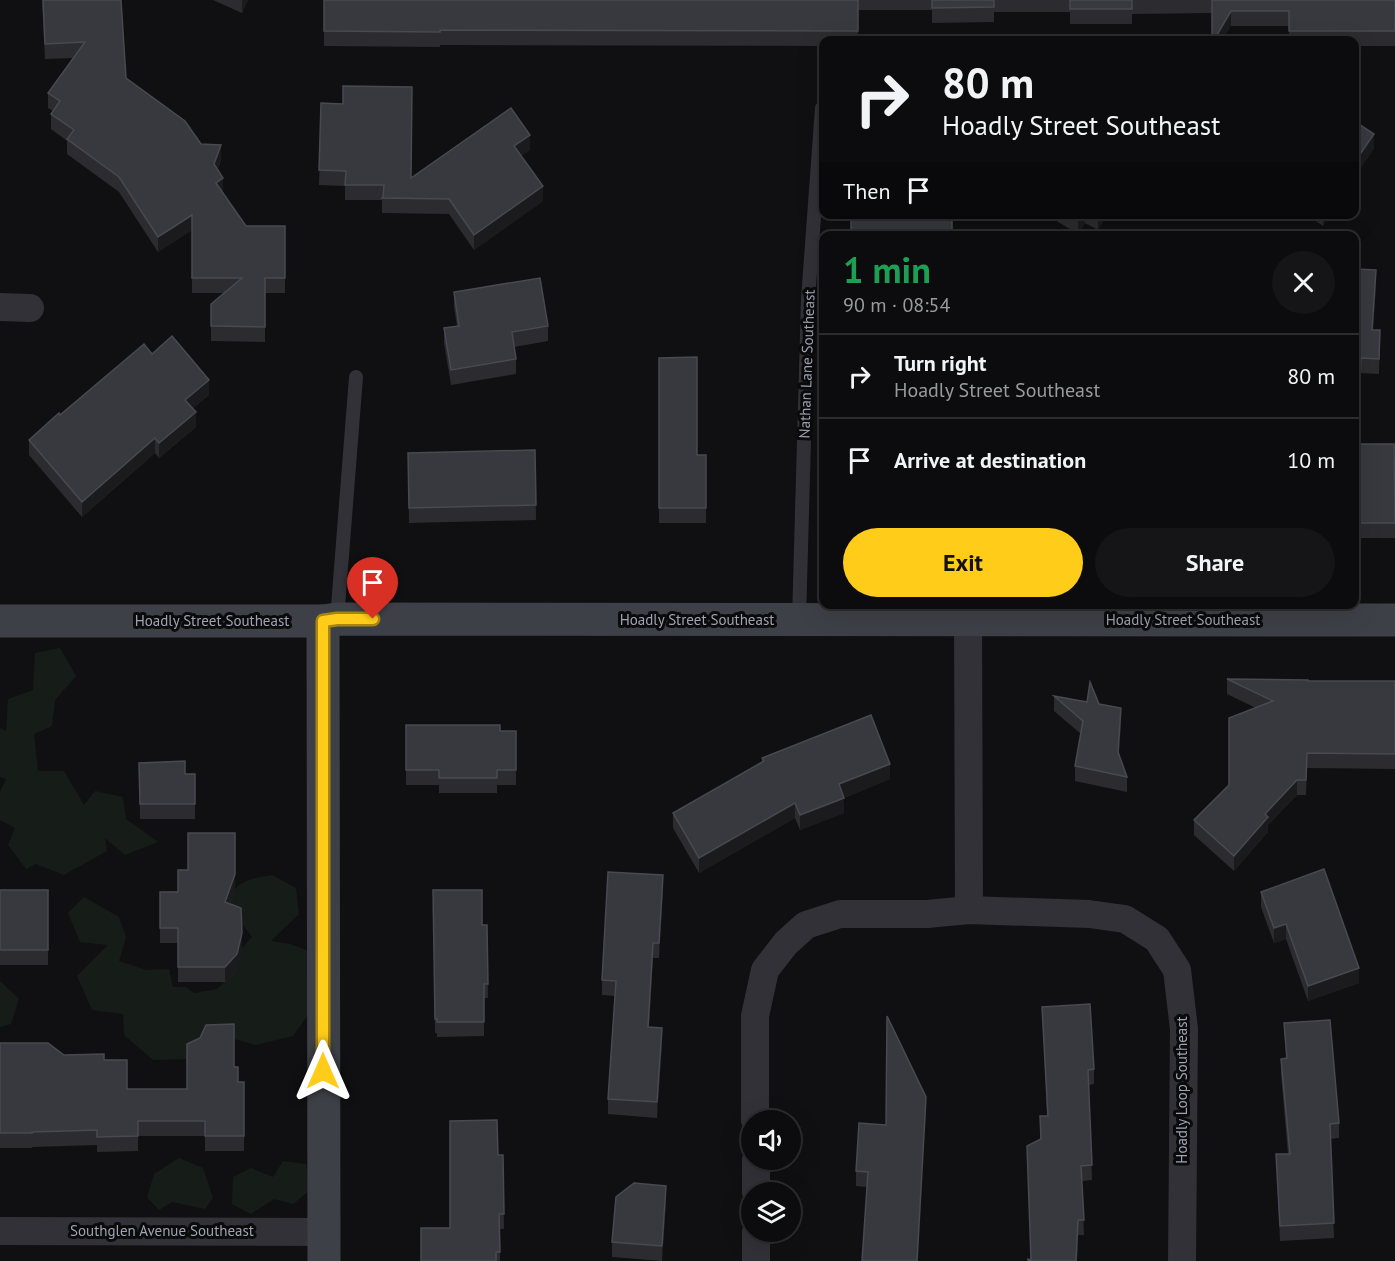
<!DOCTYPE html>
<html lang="en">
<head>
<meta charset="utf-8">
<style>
  :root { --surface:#0c0c0e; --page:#151517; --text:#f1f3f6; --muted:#9a9b9e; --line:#2c2c2e; --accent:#ffcc1a }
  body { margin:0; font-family:"PT Sans",sans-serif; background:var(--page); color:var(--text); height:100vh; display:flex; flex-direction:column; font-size:22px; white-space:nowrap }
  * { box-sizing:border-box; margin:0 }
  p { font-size:20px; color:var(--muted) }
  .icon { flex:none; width:33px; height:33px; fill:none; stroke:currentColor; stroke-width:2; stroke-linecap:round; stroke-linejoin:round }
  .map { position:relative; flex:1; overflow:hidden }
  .drawer { position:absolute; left:819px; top:231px; width:540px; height:378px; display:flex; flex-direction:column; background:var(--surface); border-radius:12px; box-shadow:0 6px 24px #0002,0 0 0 2px var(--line) }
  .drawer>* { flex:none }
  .guide { position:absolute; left:819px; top:36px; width:540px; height:183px; border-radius:12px; box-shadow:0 6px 24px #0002,0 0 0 2px var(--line); background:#0c0c0e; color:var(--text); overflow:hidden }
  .buttons { position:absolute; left:741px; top:1110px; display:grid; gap:12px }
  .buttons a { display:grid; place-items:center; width:60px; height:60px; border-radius:50%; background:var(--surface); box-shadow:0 6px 24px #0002,0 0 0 2px var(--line); font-size:30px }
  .pin { position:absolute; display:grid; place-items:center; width:51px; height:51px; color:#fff; margin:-62px -26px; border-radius:50% 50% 50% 0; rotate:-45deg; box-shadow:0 0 6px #0007 }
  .pin .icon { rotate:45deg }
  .me { position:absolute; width:66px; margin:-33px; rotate:0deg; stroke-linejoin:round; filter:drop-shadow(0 0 4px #0008) }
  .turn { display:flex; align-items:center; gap:21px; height:126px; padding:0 24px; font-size:27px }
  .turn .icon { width:78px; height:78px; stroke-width:2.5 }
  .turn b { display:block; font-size:42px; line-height:51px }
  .then { display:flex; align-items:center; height:57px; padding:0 24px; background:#0003; gap:12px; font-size:22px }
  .round { display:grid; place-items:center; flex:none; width:63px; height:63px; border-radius:32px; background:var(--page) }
  .summary { display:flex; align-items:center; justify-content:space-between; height:102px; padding:0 24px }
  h1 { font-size:36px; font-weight:700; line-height:45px; color:#1e9e55 }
  .action { display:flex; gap:12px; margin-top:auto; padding:12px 24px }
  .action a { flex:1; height:69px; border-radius:36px; background:var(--accent); color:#111; font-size:24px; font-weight:700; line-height:69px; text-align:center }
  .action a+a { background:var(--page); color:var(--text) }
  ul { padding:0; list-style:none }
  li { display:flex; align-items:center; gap:18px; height:84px; padding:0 24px; border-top:2px solid var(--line) }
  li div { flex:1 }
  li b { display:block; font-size:22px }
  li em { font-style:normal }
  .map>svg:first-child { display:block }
</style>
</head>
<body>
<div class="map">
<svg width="1395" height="1261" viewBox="0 0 1395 1261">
  <rect width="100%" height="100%" fill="#101012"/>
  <g fill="#161d18">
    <polygon points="60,648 76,676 55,700 52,726 34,734 38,771 64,771 84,805 95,791 123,797 126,819 158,842 125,855 105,838 107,851 64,875 36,864 26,869 8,845 15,828 0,820 0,792 6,779 0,777 0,728 6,731 8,699 33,690 35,653"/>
    <path d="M272,875L296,888L299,914L271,941L290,944L309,951L330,985L293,1036L256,1045L234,1039L187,1059L153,1060L124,1035L123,1014L92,1010L77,976L108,945L80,942L68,913L84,897L119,917L126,937L119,961L146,970L169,969L173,987H186L194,993L217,989L237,970L242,948L252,937L241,923L233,920C232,914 231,907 231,901C233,880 255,878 272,875Z"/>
    <polygon points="0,981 19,999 11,1024 0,1027"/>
    <polygon points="179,1158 203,1168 213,1198 205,1209 172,1202 159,1210 147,1197 154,1174"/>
    <polygon points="283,1161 306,1164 309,1191 293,1204 274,1199 251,1214 232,1204 233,1177 251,1168 273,1177"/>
  </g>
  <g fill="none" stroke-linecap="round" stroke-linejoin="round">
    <g stroke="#313137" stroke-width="14">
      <polyline points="337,619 356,377"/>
      <polyline points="799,620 808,299 822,108"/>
    </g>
    <g stroke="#313137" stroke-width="28">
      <polyline points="0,307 30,308"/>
      <polyline points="968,620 969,910"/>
      <polyline points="755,1120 755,1016 765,970 786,943 806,925 840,914 927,914 969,910 1089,914 1125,919 1157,939 1177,970 1184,1029 1182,1261"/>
      <polyline points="756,1160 756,1192"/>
      <polyline points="0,1231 324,1232"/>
      <polyline points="756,1232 756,1261"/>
    </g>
    <g stroke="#3e4047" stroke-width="33">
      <polyline points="0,621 323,621 337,619 1395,620"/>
      <polyline points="323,621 324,1261"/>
    </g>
  </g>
  <g fill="#2c2c30">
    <polygon points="42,0 126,78 201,144 221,160 218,169 223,193 246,226 285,226 285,293 265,293 265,342 211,341 211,304 224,293 192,293 192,230 158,252 119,192 67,154 67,141 51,129 51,114 53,111 48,108 48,93 74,58 45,59"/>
    <polygon points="213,0 248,0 242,13"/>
    <polygon points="324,0 1395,0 1395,46 1354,46 1354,40 1289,40 1289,26 1231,26 1212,13 1132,14 1132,24 1070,24 1070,12 994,12 994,22 932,23 932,10 858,10 858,40 824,40 824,46 440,45 440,47 324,46"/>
    <polygon points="321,103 411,178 530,150 521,156 543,201 474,250 449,214 382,213 382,200 345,200 345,186 319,185"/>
    <polygon points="1045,214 1107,214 1098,230 1085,223 1078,234"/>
    <polygon points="1306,214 1330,214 1323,226"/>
    <polygon points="1354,269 1376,285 1373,330 1380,345 1379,374 1361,373 1360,391 1354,390"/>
    <polygon points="454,292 548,326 548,341 514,347 516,359 516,374 451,385 444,343 444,328 457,326 454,307"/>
    <polygon points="152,354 209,395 193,408 196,427 159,458 155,453 82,517 29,455 29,440 60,415"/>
    <polygon points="659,358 697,455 706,455 706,523 659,523"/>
    <polygon points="1354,444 1395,464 1395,538 1354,538"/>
    <polygon points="535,450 536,520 409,523 408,453"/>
    <polygon points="1227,679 1308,681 1395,681 1395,769 1307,768 1306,795 1297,795 1268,825 1268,832 1234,871 1194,835 1194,820 1229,785 1256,708 1227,694"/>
    <polygon points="1054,696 1099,704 1121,723 1119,754 1127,777 1127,792 1075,781 1075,766 1081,734 1054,711"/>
    <polygon points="406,725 500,731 516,731 516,785 497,785 497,793 439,793 439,785 406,785"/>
    <polygon points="762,758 890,779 844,798 844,813 800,830 795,818 699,873 673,828 673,813 762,762"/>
    <polygon points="139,763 185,774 195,774 195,819 140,819"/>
    <polygon points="235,889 230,904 242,948 237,970 225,982 178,982 178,943 160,943 160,892"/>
    <rect x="0" y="890" width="48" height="75"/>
    <polygon points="433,890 482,925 487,925 488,998 484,998 484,1036 437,1037 437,1033 435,1033"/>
    <polygon points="663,890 659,958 653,958 649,1027 662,1043 657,1118 608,1114 608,1099 615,996 602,995 602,980"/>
    <polygon points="1261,892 1359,983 1308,1001 1286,939 1274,943 1261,907"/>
    <polygon points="1042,1007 1094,1069 1094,1084 1089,1085 1092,1180 1082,1181 1084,1235 1078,1235 1077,1261 1028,1261 1031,1260 1027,1146 1040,1139 1040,1116 1047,1116"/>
    <polygon points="1284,1023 1339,1123 1339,1138 1330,1139 1334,1238 1280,1241 1276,1154 1288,1154 1281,1074 1281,1059 1286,1059"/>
    <polygon points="0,1043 64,1055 104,1060 127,1089 187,1089 234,1067 238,1082 244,1082 244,1151 205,1151 205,1136 138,1136 138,1151 97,1152 97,1145 32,1147 32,1148 0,1148"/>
    <polygon points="926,1113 867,1187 856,1186 856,1171 886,1125"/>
    <polygon points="498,1155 503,1155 504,1229 500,1229 500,1261 421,1261 450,1228"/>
    <polygon points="666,1201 662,1261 612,1257 612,1242"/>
  </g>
  <g fill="#1b1b1e">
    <polygon points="242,0 248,0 242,13"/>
    <polygon points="1231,11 1231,26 1223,40 1214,40"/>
    <polygon points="1374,134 1374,149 1354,178 1354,163"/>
    <polygon points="530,135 530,150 514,161 514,146"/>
    <polygon points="221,145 221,160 214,179 214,164"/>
    <polygon points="223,178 223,193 216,183"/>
    <polygon points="543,186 543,201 474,250 474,235"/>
    <polygon points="1081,214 1085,214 1085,223 1078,234 1078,219"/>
    <polygon points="1098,214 1107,214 1098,230"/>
    <polygon points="1323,214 1330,214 1323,226"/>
    <polygon points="192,215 192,230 158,252 158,237"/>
    <polygon points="1376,270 1376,285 1372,345 1372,330"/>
    <polygon points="1361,358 1361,373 1360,391 1360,376"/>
    <polygon points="209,380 209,395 185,415 185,400"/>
    <polygon points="196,412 196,427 159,458 159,443"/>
    <polygon points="155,438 155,453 82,517 82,502"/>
    <polygon points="1121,708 1121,723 1118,767 1118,752"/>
    <polygon points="890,764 890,779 839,800 839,784"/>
    <polygon points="1297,780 1297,795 1268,825 1268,832 1234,871 1234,856 1265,814"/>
    <polygon points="844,798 844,813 800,830 800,815"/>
    <polygon points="795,803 795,818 699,873 699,858"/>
    <polygon points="235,874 235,889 225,917 225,902"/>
    <polygon points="663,875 663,890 659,958 659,943"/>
    <polygon points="1286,924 1286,939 1274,943 1274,928"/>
    <polygon points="242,933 242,948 237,970 225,982 225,967"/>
    <polygon points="653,943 653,958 648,1042 648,1027"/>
    <polygon points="1359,968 1359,983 1308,1001 1308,986"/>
    <polygon points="662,1028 662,1043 657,1118 657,1102"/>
    <polygon points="926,1097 926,1113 918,1261 917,1261"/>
    <polygon points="666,1186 666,1201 662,1261 662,1246"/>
  </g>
  <g fill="#38393e" stroke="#484951" stroke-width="1.5">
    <polygon points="43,0 121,0 126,78 185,121 201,144 221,145 214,164 223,178 216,183 246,226 285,226 285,278 265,278 265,327 211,326 211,304 242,278 192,278 192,215 158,237 119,177 67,139 74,130 51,114 60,101 48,93 85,42 45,44"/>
    <polygon points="324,0 858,0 858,31 440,30 440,32 324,31"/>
    <polygon points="932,0 994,0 994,7 932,8"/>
    <rect x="1070" y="0" width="62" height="9"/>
    <polygon points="1212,0 1395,0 1395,31 1289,31 1289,11 1231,11 1214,40 1212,40"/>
    <polygon points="343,86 412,87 411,178 511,108 530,135 514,146 543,186 474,235 449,199 382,198 383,197 384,185 345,185 346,171 319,170 321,103 343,104"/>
    <polygon points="1354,121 1374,134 1354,163"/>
    <polygon points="851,214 952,214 952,232 953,230 953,236 851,236"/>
    <polygon points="1070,214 1081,214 1078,219"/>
    <polygon points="1354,269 1376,270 1372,330 1380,330 1379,359 1361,358 1360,376 1354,375"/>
    <polygon points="540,278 548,326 512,332 516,359 451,370 444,328 459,326 454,292"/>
    <polygon points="172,336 209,380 185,400 196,412 159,443 155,438 82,502 29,440 59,413 60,415 144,344 152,354"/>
    <polygon points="697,357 697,455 706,455 706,508 659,508 659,358"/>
    <polygon points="1354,444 1394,444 1395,523 1354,523"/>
    <polygon points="535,450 536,505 409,508 408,453"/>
    <polygon points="1227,679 1308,680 1308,681 1395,681 1395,754 1307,753 1306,780 1297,780 1265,814 1268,817 1234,856 1194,820 1229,785 1229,718 1273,701"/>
    <polygon points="1090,682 1099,704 1121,708 1118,752 1127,777 1075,766 1083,721 1054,696 1087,702"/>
    <polygon points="871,715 890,764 839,784 844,798 800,815 795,803 699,858 673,813 764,761 762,758"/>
    <polygon points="406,725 500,725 500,731 516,731 516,770 497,770 497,778 439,778 439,770 406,770"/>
    <polygon points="185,761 185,774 195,774 195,804 140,804 139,763"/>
    <polygon points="188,833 235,833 235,874 225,902 241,908 242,933 237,954 225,967 178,967 178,928 160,928 160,892 178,892 178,870 188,870"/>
    <polygon points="1324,869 1359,968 1308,986 1286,924 1274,928 1261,892"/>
    <polygon points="608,872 663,875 659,943 653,943 648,1027 662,1028 657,1102 608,1099 616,981 602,980"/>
    <rect x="0" y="890" width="48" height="60"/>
    <polygon points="433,890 482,890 482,925 487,925 488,984 484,984 484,1022 437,1022 437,1019 435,1019"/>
    <polygon points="1090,1004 1094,1069 1088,1070 1092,1165 1081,1166 1084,1220 1078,1220 1076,1261 1028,1261 1028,1259 1031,1260 1027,1146 1041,1139 1040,1116 1048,1116 1042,1007"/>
    <polygon points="887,1016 926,1097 917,1261 862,1261 868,1172 856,1171 859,1123 886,1125"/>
    <polygon points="1330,1020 1339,1123 1330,1124 1334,1223 1280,1226 1276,1154 1290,1154 1281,1059 1287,1058 1284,1023"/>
    <polygon points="234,1024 234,1067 238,1067 238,1082 244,1082 244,1136 205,1136 205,1121 138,1121 138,1136 97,1137 97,1130 32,1132 32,1133 0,1133 0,1043 48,1043 64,1055 104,1054 104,1060 127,1060 127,1089 187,1089 187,1044 200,1038 206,1025"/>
    <polygon points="497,1120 498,1155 503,1155 504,1214 499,1214 500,1252 496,1252 496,1261 421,1261 421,1228 450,1228 450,1121"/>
    <polygon points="634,1183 666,1186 662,1246 612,1242 616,1197"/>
  </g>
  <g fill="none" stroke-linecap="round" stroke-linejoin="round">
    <defs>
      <polyline id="route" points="323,1071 323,621 337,619 373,619"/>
    </defs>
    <use href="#route" stroke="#a68511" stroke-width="15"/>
    <use href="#route" stroke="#ffcc1a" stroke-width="10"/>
  </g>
  <g text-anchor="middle" stroke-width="6" stroke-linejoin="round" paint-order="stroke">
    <g font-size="15" fill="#9fa3b4" stroke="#0b0b0c">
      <text transform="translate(807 364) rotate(-88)" y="5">Nathan Lane Southeast</text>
      <text x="697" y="625">Hoadly Street Southeast</text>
      <text x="1183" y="625">Hoadly Street Southeast</text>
      <text x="212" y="626">Hoadly Street Southeast</text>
      <text transform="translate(1182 1090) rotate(-90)" y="5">Hoadly Loop Southeast</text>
      <text x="162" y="1236">Southglen Avenue Southeast</text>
    </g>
  </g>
</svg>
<div class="buttons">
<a><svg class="icon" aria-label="sound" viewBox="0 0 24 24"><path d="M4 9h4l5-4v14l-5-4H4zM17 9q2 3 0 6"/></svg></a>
<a><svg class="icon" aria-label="layers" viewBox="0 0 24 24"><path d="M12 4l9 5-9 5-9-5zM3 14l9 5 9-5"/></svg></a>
</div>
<div class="pin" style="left:373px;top:619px;background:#d93025"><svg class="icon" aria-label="arrive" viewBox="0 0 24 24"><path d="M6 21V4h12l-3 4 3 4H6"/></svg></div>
<svg class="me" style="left:323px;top:1071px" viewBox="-20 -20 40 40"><path d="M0-17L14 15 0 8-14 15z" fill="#ffcc1a" stroke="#fff" stroke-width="4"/></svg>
<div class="guide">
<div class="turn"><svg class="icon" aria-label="right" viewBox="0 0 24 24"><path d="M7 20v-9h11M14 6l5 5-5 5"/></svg><div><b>80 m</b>Hoadly Street Southeast</div></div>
<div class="then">Then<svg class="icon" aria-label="arrive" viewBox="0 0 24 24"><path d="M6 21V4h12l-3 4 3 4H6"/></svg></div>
</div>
<section class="drawer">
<div class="summary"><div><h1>1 min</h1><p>90 m · 08:54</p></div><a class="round"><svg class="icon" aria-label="close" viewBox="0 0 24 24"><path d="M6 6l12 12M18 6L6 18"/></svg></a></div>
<ul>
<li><svg class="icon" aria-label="right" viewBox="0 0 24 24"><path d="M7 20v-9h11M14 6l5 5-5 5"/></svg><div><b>Turn right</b><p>Hoadly Street Southeast</p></div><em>80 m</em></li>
<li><svg class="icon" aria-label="arrive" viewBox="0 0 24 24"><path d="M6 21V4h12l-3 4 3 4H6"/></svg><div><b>Arrive at destination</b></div><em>10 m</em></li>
</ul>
<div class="action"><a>Exit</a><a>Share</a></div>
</section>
</div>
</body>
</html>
